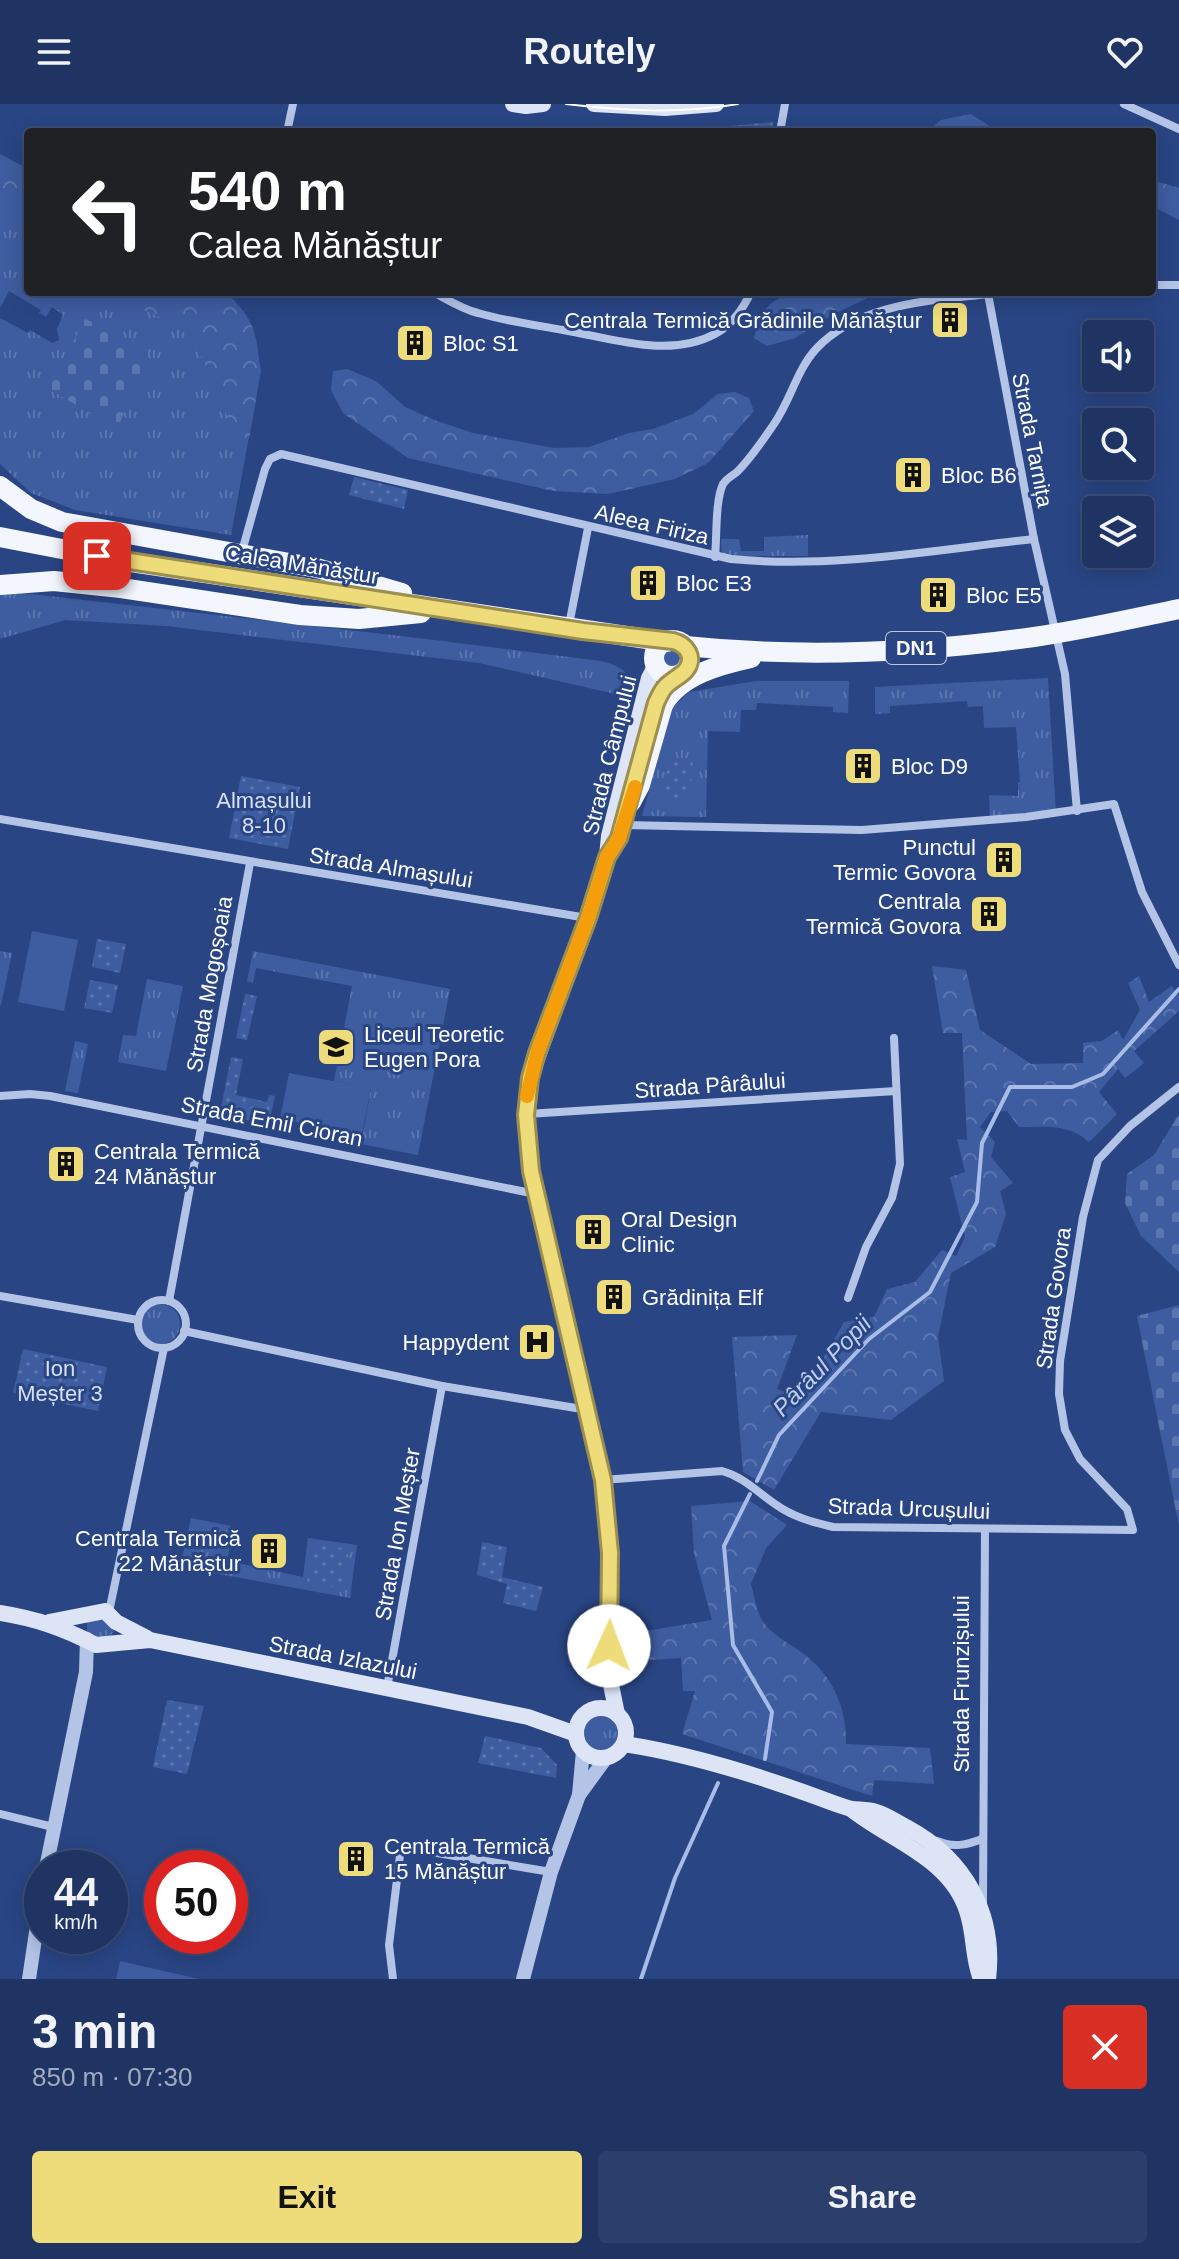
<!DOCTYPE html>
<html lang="en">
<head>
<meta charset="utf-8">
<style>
  :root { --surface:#1f3463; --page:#2c3f6c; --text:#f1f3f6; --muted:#a1aabe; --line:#3c4f78; --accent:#eedb79 }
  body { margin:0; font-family:Helvetica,sans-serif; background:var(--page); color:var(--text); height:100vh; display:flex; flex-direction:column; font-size:30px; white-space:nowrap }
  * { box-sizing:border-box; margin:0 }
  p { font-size:26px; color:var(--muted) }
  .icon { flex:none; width:44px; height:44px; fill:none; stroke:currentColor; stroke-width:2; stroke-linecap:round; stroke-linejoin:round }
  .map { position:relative; height:1875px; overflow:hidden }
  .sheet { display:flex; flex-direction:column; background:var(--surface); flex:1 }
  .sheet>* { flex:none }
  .banner { position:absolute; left:24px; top:24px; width:1132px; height:168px; border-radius:8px; box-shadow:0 4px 20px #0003,0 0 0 2px var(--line); background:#202124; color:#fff; overflow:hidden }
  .tools { position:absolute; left:1082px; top:216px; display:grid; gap:16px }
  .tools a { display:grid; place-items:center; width:72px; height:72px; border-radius:8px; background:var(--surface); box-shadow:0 4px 20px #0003,0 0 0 2px var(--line); font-size:40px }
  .speed { position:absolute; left:24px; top:1746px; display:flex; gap:16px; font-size:40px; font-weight:700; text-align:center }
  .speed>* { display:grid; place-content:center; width:104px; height:104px; border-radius:50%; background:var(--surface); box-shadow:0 4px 20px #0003,0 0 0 2px var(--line); line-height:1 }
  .speed small { font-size:20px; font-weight:400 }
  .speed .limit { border:12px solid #d22; background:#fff; color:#111 }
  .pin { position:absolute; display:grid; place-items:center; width:68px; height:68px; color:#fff; margin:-34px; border-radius:16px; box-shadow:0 4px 12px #0006 }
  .me { position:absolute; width:88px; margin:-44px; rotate:2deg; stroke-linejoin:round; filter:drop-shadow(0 0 6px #0008) }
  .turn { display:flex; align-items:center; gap:28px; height:168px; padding:0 32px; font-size:36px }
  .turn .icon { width:104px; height:104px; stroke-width:2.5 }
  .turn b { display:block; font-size:56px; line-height:68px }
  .round { display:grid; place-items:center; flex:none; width:84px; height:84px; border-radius:8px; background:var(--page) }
  .summary { display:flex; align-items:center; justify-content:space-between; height:136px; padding:0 32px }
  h1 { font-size:48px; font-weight:700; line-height:60px }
  .button { display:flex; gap:16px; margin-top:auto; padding:16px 32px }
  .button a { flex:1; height:92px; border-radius:8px; background:var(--accent); color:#111; font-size:32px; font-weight:700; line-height:92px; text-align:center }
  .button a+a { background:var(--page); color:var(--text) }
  header { display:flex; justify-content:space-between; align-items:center; height:104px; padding:0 32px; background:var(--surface); font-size:36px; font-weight:700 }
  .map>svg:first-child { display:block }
</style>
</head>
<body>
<header><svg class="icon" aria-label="menu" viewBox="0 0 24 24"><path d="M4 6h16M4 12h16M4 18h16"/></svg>Routely<svg class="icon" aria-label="heart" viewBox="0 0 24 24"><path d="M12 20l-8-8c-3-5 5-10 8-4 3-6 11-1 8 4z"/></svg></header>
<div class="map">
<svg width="1179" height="1875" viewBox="0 0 1179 1875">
  <defs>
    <pattern id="grass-tufts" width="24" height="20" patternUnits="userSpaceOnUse" patternTransform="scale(2)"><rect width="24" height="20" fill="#3e5da0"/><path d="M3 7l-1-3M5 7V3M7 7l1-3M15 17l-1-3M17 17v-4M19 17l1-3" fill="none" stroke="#5b75ae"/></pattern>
    <pattern id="forest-crowns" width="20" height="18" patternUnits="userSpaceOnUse" patternTransform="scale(2)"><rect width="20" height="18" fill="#3e5da0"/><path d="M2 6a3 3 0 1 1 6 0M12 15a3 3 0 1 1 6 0" fill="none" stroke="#5b75ae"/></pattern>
    <pattern id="cemetery-stones" width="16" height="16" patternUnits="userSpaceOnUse" patternTransform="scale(2)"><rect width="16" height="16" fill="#3e5da0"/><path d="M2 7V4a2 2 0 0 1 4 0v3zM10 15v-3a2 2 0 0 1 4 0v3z" fill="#5b75ae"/></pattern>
    <pattern id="park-dots" width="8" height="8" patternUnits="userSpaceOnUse" patternTransform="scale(2)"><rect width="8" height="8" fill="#3e5da0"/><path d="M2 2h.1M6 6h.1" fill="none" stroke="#5b75ae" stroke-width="1.8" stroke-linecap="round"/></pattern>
  </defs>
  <rect width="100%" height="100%" fill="#294584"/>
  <g fill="url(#grass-tufts)">
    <polygon points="0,51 28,65 28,188 222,188 234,196 253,224 261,267 231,431 75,406 31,389 0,360 0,214 28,229 30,226 52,239 59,236 57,225 63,211 52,203 46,213 39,209 41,206 9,187 0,204"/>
    <polygon points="808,431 808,452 722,452 721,435 739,435 741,447 764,447 764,433"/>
    <path d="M13,488L418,534L601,557C626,564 630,568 633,594L479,559L166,522L65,516L0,535V491Z"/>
    <circle cx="672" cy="555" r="14"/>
    <polygon points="1048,574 1056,710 990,716 989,691 1018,692 1018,679 1020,678 1016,623 984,624 983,602 968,603 967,597 890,602 890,609 875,610 875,583"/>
    <polygon points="756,577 849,577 848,609 833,608 833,603 757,599 756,606 741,606 740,628 708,627 706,713 642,712 672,604 689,588"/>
    <polygon points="0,847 12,849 1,901 0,901"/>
    <polygon points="253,847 450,885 418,1051 361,1040 371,985 334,977 352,882 256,864 253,879 247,877"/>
    <polygon points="147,875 183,882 166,967 118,958 123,931 136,932"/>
    <polygon points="75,937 88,940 78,989 65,987"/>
    <circle cx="160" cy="1220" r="20"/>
    <polygon points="191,1414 231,1422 228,1457 303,1473 308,1434 357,1441 350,1494 180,1463"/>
    <polygon points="97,1510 115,1526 106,1537 87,1528 87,1519"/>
    <circle cx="601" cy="1629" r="20"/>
  </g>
  <g fill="url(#forest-crowns)">
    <polygon points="971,10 994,25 1021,28 927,28 941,16"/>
    <polygon points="0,50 28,65 28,124 0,104"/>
    <polygon points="1152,76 1179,84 1179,116 1152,102"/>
    <path d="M89,188H222C275,221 258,284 249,335C214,318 215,252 181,226C154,205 119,200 89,188Z"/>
    <path d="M795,188H880L832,211L795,234L767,242L754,234C762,205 766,198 795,188Z"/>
    <polygon points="347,265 376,277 405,303 437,317 473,329 554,344 589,343 629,329 653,325 693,310 718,290 735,288 749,294 754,307 708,359 675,375 608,390 553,387 408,354 343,309 331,286 333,267"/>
    <path d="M932,862L966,866L980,926L1031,960L1083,959V939L1102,937L1118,926L1123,936L1140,906L1128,879L1139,872L1149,898L1172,882L1179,892V907L1134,947L1144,959L1125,974L1118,965L1099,988L1117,1010L1089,1038C1068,1019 1046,1023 1019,1023L1007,1007L991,1008L980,1023L995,1038L991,1053L1013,1079L1000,1087L1006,1110L995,1143L951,1169L938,1233L944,1277L891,1316L821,1308L774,1386L743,1368L732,1233L797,1231L777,1285L801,1294L844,1218L874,1213L887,1185L915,1178L942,1146L956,1152L965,1133L950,1073L965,1068L957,1035L967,1036L962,929H943Z"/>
    <path d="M750,1397L787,1421L766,1444L751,1480C754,1491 756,1506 762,1516C771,1531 788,1538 801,1548C832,1570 847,1603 846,1640L930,1644L934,1680L874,1676L872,1692L682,1630L695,1587H683L681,1554L620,1558L627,1530L712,1516L694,1449L691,1402Z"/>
  </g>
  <g fill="url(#cemetery-stones)">
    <polygon points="85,215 151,246 117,325 49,285"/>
    <polygon points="1179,1010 1179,1168 1141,1132 1125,1099 1127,1070 1154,1051"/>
    <polygon points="1179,1201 1179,1422 1137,1212"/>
  </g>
  <g fill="url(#park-dots)">
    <polygon points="773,18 772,28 677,28 677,27"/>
    <polygon points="354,373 408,386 404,405 349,391"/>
    <polygon points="668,656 693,656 690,697 665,695"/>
    <polygon points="241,672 300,683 288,745 229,734"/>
    <polygon points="97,835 126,840 120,869 92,863"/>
    <polygon points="90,876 118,881 112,909 84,904"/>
    <polygon points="245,890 257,892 247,936 236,934"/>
    <polygon points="231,953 243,955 236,991 267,998 269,991 275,992 269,1020 229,1013 221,1004"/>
    <polygon points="23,1245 107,1263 98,1307 13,1289"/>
    <polygon points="482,1438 507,1443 502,1473 543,1483 536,1507 503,1499 507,1480 477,1471"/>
    <polygon points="313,1440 349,1445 344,1485 307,1478"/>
    <polygon points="167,1596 204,1602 187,1670 153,1663"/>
    <polygon points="485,1632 541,1644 557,1661 556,1674 478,1659"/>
  </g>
  <g fill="#3e5da0">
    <polygon points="32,827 78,836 64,907 18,898"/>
    <polygon points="289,969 371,984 362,1030 280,1015"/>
    <polygon points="120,1857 199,1875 200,1875 116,1875"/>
  </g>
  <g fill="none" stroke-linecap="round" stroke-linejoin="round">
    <g stroke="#a7bde7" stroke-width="4">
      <polyline points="757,1377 779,1331 869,1235 930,1188 977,1098 982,1039 1010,983 1072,983 1103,970 1179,885"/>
      <polyline points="750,1390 724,1442 733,1541 772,1608 765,1655"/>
      <polyline points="641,1875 675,1774 718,1679"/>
    </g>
    <g stroke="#b3c4e7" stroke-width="8">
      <polyline points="1124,0 1179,25"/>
      <polyline points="287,28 293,0"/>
      <polyline points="780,28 785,0"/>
      <polyline points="1152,181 1179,181"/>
      <path d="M433,188C448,196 462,205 478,209C505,217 535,221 563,226C611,234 669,255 715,230C732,221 743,205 751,188"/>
      <polyline points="1030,188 988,190 1034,435 1065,570 1077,707"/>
      <path d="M241,451L265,365L270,355L281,350L731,455C832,465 934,446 1034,435"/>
      <path d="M715,453C717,433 715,397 723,380C727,374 732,372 737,368C751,354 763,336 774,320C791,296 796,267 816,245C859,199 930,197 988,190"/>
      <polyline points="569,521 588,424"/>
      <polyline points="0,715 587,814"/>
      <polyline points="624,721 862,726 1026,713 1114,700 1142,788 1179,861"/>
      <polyline points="0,992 30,990 50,992 536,1090"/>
      <polyline points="527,1010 896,987"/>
      <polyline points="0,1192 138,1216"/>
      <polyline points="848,1194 866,1143 892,1094 900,1060 894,934"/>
      <circle cx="162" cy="1220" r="24"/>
      <polyline points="169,1197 250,759"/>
      <polyline points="184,1227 442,1282 588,1306"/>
      <path d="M603,1376L722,1367C744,1373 757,1388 775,1400C793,1413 812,1418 833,1423L1133,1426L1127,1405L1080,1355L1065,1326L1059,1290L1060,1257L1083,1113L1098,1056L1130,1022L1179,983"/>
      <polyline points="109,1508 164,1244"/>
      <polyline points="387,1584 442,1282"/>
      <polyline points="0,1710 53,1723"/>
      <path d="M937,1737C953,1744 967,1741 982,1735"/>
      <polyline points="983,1800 985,1425"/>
      <polyline points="393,1875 389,1841 401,1743 551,1768"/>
    </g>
    <g stroke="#b3c4e7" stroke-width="14">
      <polyline points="579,1691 606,1654"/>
      <polyline points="46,1764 86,1568 87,1535"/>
      <polyline points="29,1875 42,1788"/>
      <polyline points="523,1875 551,1768 579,1691 583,1647"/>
    </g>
    <g stroke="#dce4f6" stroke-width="16">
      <polyline points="513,0 526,2 543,0"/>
      <polyline points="594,0 665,4 716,0"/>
      <polyline points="608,751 619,734 634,688"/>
      <path d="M0,1509C37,1515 63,1524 96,1541L150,1536L528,1613L576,1630"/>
      <polyline points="49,1518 105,1507 116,1518 147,1534"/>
      <circle cx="601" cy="1629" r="25"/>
      <polyline points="617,1610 608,1566 610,1449 603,1376 531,1067 526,1011 530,974 588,814 607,753 609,732 649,574 656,561"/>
      <path d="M624,1640C690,1650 754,1670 817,1693C828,1697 840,1702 852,1705C859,1706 868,1705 876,1708C887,1711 898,1719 908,1724C965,1755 996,1810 988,1875"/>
      <path d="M851,1705C891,1737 950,1754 967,1807C975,1830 972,1853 981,1875"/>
    </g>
    <g stroke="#f4f6fe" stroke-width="20">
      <polyline points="0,382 31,405 62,418 317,464 402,489"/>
      <polyline points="0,433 124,457 667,538"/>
      <polyline points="0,481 54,477 121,484 300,511 359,515 421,509"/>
      <circle cx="672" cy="554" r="18"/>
      <path d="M685,542C801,554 919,549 1034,533C1083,526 1131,515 1179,505"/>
      <path d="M631,698L640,681L663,601C680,571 719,561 751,554"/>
    </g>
    <path stroke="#fff" stroke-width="2" d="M566,0C624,7 681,10 738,0"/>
  </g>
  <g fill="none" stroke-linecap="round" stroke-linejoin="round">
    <defs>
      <path id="route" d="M97,452L583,527L673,537C686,540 696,553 686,566C681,572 672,576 666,582C661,587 659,593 656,599L619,734L607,753L588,814L537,949L530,974L526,1011L531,1067L603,1376L610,1449L609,1542"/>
    </defs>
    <use href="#route" stroke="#9b8e4f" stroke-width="20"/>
    <use href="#route" stroke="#eedb79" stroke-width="14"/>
    <polyline stroke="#f59e0b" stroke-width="14" points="527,992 537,949 588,814 607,753 619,734 635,683"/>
  </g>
  <defs>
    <symbol id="building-square" viewBox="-11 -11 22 22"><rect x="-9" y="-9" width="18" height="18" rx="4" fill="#eedb79" stroke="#294584"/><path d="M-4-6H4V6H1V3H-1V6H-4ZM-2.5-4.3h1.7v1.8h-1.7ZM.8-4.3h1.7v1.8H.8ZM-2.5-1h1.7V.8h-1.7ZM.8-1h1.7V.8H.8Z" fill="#111"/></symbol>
    <symbol id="school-square" viewBox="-11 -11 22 22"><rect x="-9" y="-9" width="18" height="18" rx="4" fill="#eedb79" stroke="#294584"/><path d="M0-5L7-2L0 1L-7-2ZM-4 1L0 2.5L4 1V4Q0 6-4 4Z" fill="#111"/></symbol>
    <symbol id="hospital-square" viewBox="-11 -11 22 22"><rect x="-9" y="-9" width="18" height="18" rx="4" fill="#eedb79" stroke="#294584"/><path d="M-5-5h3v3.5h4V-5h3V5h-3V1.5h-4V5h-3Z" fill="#111"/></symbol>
  </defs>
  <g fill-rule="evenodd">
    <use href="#building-square" x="928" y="194" width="44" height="44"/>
    <use href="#building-square" x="393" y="217" width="44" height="44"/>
    <use href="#building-square" x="891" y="349" width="44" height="44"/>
    <use href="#building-square" x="626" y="457" width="44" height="44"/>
    <use href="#building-square" x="916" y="469" width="44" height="44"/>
    <use href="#building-square" x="841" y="640" width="44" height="44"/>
    <use href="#building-square" x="982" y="734" width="44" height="44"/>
    <use href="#building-square" x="967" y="788" width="44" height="44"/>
    <use href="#school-square" x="314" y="921" width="44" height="44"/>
    <use href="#building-square" x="44" y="1038" width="44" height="44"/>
    <use href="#building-square" x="571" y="1106" width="44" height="44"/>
    <use href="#building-square" x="592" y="1171" width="44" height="44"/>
    <use href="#hospital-square" x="515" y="1216" width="44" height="44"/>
    <use href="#building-square" x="247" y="1425" width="44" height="44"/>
    <use href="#building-square" x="334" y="1733" width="44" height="44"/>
  </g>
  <g text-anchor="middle" stroke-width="6" stroke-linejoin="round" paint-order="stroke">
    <rect fill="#294584" stroke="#bfc7da" stroke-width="2" x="886" y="528" width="60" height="32" rx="6"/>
    <g font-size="20" font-weight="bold" fill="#fff">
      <text x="916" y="551">DN1</text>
    </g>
    <g font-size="22" fill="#fff" stroke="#294584" text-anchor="start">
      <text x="922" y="224" text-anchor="end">Centrala Termică Grădinile Mănăștur</text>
      <text x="443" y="247">Bloc S1</text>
      <text x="941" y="379">Bloc B6</text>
      <text x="676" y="487">Bloc E3</text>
      <text x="966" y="499">Bloc E5</text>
      <text x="891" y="670">Bloc D9</text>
      <text x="976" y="751" text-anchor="end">Punctul<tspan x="976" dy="25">Termic Govora</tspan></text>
      <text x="961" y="805" text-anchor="end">Centrala<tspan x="961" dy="25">Termică Govora</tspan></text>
      <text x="364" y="938">Liceul Teoretic<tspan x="364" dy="25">Eugen Pora</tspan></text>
      <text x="94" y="1055">Centrala Termică<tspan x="94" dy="25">24 Mănăștur</tspan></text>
      <text x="621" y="1123">Oral Design<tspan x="621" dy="25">Clinic</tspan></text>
      <text x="642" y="1201">Grădinița Elf</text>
      <text x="509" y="1246" text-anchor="end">Happydent</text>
      <text x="241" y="1442" text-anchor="end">Centrala Termică<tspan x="241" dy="25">22 Mănăștur</tspan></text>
      <text x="384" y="1750">Centrala Termică<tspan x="384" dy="25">15 Mănăștur</tspan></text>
    </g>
    <g font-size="22" fill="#fff" stroke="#294584">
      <text transform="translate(1033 336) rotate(79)" y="8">Strada Tarnița</text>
      <text transform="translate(652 420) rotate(13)" y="8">Aleea Firiza</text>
      <text transform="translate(302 460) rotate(9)" y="8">Calea Mănăștur</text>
      <text transform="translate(609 651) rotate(-76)" y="8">Strada Câmpului</text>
      <text transform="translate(391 763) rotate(9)" y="8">Strada Almașului</text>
      <text transform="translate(209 880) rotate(-80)" y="8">Strada Mogoșoaia</text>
      <text transform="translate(710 981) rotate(-4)" y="8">Strada Pârâului</text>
      <text transform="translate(272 1017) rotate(11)" y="8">Strada Emil Cioran</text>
      <text transform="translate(1053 1194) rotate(-82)" y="8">Strada Govora</text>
      <text transform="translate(909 1404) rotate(2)" y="8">Strada Urcușului</text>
      <text transform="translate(397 1430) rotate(-80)" y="8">Strada Ion Meșter</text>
      <text transform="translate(343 1553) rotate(11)" y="8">Strada Izlazului</text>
      <text transform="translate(961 1580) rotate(-90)" y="8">Strada Frunzișului</text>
    </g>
    <g font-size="22" fill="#d6e0f6" stroke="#294584">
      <text x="264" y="704">Almașului<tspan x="264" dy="25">8-10</tspan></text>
      <text x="60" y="1272">Ion<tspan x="60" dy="25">Meșter 3</tspan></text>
    </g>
    <g font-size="24" font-style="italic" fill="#beceee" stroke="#294584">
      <text transform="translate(822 1262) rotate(-46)" y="8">Pârâul Popii</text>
    </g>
  </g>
</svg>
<div class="tools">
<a><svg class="icon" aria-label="sound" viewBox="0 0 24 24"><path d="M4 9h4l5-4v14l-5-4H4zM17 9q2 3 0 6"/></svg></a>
<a><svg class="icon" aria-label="search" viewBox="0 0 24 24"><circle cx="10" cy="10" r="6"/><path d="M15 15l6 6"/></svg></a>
<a><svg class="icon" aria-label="layers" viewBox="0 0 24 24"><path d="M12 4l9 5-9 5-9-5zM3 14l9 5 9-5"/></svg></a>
</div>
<div class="speed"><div>44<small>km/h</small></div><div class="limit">50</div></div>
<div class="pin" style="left:97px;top:452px;background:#d93025"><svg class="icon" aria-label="arrive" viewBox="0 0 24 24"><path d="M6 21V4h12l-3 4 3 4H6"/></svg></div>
<svg class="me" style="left:609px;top:1542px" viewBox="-20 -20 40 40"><circle r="19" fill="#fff"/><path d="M0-13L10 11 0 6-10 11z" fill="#eedb79"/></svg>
<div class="banner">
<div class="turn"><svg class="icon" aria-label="left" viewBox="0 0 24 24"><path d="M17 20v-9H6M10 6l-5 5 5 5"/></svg><div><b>540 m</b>Calea Mănăștur</div></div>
</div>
</div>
<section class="sheet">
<div class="summary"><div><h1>3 min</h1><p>850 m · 07:30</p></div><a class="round" style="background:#d93025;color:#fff"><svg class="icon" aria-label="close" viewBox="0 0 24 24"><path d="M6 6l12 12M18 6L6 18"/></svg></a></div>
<div class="button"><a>Exit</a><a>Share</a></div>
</section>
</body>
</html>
